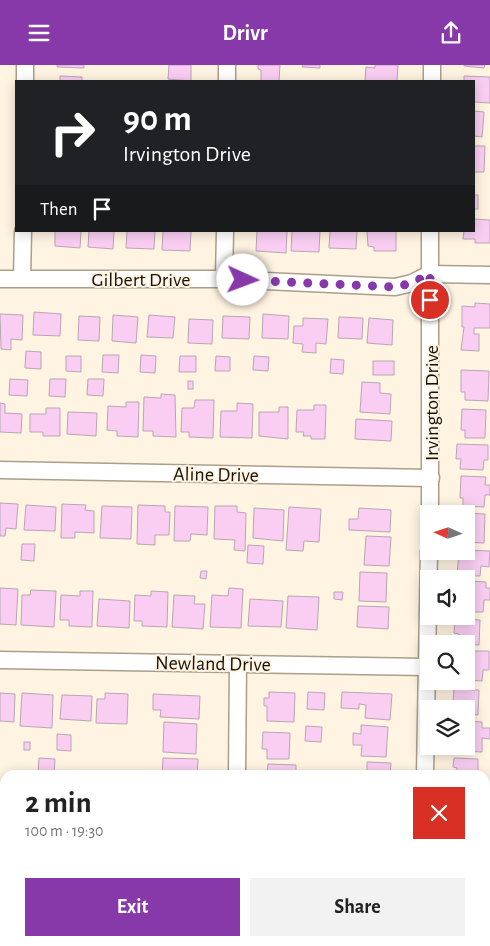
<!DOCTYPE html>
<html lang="en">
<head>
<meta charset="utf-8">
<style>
  :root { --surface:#fff; --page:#f2f2f2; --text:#222; --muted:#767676; --accent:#8839a9 }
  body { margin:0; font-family:"Alegreya Sans",sans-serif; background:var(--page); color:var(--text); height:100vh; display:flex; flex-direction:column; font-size:19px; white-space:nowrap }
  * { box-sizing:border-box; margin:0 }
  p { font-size:16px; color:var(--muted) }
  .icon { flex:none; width:28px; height:28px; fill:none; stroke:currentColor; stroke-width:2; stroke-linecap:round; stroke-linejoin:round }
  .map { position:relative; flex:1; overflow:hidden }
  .panel { position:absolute; left:0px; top:705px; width:490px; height:176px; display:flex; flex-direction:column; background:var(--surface); border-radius:15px 15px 0 0; box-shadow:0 2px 12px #0003 }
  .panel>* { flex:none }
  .top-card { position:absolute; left:15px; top:15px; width:460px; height:152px; border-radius:0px; box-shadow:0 2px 12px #0003; background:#202124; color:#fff; overflow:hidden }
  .needle { width:32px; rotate:273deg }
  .tools { position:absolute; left:420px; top:440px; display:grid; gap:10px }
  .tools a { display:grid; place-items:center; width:55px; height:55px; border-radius:0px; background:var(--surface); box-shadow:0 2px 12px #0003; font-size:25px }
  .pin { position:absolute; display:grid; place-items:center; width:42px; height:42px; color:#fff; margin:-21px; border:2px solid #fff; border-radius:50%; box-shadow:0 1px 5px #0007 }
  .me { position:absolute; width:55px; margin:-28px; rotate:92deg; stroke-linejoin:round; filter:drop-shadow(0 0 4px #0008) }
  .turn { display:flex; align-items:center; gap:18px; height:105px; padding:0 25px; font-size:22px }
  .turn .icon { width:65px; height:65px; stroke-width:2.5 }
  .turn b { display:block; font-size:35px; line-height:42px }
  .then { display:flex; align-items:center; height:48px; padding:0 25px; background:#0003; gap:10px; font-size:19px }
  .round { display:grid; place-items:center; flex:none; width:52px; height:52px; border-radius:0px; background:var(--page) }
  .headline { display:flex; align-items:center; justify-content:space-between; height:85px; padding:0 25px }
  h1 { font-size:30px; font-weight:600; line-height:38px }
  .action { display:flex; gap:10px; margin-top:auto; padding:10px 25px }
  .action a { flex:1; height:58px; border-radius:0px; background:var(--accent); color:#fff; font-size:20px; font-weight:600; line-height:58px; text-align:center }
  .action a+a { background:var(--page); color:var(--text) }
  header { display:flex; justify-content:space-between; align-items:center; height:65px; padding:0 25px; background:var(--accent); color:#fff; font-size:22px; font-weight:600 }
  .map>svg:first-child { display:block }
</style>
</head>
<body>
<header><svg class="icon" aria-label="menu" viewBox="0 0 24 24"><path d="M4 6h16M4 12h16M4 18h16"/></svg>Drivr<svg class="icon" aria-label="share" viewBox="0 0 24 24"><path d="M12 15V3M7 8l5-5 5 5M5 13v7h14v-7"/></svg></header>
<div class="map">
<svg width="490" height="881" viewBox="0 0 490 881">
  <rect width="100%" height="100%" fill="#fff3e1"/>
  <g fill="#f9cef2" stroke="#baa5b6">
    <polygon points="57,0 84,0 84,3 57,2"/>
    <polygon points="169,0 191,0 191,16 168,14"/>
    <polygon points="258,0 280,0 279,16 261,16 261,5 258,4"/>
    <polygon points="303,0 320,0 320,3 302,2"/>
    <polygon points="375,0 398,0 397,16 365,16 366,2 375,3"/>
    <polygon points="464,0 485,0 484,3 464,1"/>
    <polygon points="60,11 82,12 82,16 60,16"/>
    <polygon points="464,11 490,12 490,38 474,37 474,16 464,16"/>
    <polygon points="474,46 484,47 482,72 474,71"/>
    <polygon points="474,81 485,81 484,107 474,107"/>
    <rect x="474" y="130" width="4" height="14"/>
    <polygon points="474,154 490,155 490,178 475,178 475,174 463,174 464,166 474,166"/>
    <polygon points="55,166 81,166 80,183 55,181"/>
    <polygon points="89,166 114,166 113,184 88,182"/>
    <polygon points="127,166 155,166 154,184 126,183"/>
    <polygon points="163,166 191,166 190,186 162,185"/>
    <polygon points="257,166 287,166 286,188 256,186"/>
    <polygon points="292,166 320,166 319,187 291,186"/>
    <polygon points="330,166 357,166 356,184 329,183"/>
    <polygon points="367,166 396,166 396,186 374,186 374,182 368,181"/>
    <polygon points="475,238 490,239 490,263 474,263 474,269 479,269 479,286 461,285 464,262 462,262 462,241 475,242"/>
    <polygon points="34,247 61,249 60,271 33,270"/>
    <polygon points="0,249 23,250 22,275 11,274 11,285 1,284"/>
    <polygon points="263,249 289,251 288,274 262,273"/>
    <polygon points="113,250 138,252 136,278 112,276"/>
    <polygon points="149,250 175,252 173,273 147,272"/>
    <polygon points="79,251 100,252 99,276 78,275"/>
    <polygon points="223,251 250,252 249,274 222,273"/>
    <polygon points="339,252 363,253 362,274 338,273"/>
    <polygon points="303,253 328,254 326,279 316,278 316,288 302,287 303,279 293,278 294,261 303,261"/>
    <polygon points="369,253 393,255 392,280 367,278"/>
    <polygon points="189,254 213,255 212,279 188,278"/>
    <polygon points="26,286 41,287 41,304 25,303"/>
    <polygon points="103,290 119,290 118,308 102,307"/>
    <polygon points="141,290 156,291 155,308 140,307"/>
    <polygon points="66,291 81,291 81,307 66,306"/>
    <polygon points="180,291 196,291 196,307 179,307"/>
    <polygon points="216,291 230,292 230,306 215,306"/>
    <polygon points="254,291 269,292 268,306 253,305"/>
    <polygon points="331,294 344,295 343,309 330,308"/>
    <rect x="373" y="296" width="21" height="14"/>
    <polygon points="461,305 489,306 488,336 465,335 465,327 461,327"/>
    <polygon points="10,314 28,315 27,331 9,330"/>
    <polygon points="50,314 66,314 65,332 49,331"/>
    <polygon points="88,314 104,314 103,331 87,330"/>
    <rect x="188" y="316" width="5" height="8"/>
    <polygon points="362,317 380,318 380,328 391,329 390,349 360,347"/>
    <polygon points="161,329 175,330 176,372 153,371 153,366 143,366 144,332 161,333"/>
    <polygon points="195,335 214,335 213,373 189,372 189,367 181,367 182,343 194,343"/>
    <polygon points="126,337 139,337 138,372 117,371 117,366 107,365 108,341 126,342"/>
    <polygon points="0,338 5,339 5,348 22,349 21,368 0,367"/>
    <polygon points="237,338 253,339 252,373 220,372 221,346 237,346"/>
    <polygon points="314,340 326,340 325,374 311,374 311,371 303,371 304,367 296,367 297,345 314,345"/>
    <polygon points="279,342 288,342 288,374 259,371 259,347 279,347"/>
    <polygon points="46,343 60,343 60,371 43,371 43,367 30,367 30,349 46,349"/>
    <polygon points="462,344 486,345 485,373 465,373 465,365 461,365"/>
    <polygon points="68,347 97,348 96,371 67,369"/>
    <polygon points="356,354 392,356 391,376 355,374"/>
    <polygon points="457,379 488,380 488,395 484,395 483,405 460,404 461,394 456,394"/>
    <polygon points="461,411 486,412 485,420 490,420 490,430 485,430 484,442 463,441 463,433 460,433"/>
    <polygon points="0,438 18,439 16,464 6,463 5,471 0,471"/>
    <polygon points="62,439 86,440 85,445 94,446 94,468 75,467 75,473 61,473"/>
    <polygon points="26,440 56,442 55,466 24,465"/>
    <polygon points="138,440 165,441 165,447 170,447 169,470 155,470 155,480 137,479"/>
    <polygon points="102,441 132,442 131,474 100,473"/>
    <polygon points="175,441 208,442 207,470 191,469 190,476 174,476"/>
    <polygon points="215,441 237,441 237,447 246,448 245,486 234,485 235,475 214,474"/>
    <polygon points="289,442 321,444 319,477 304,476 303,486 286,485"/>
    <polygon points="254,443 284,445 283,476 253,473"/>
    <polygon points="359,443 391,445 390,467 349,465 349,454 358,454"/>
    <polygon points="461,448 485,449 484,478 466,477 466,449"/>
    <polygon points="366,471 391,472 389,501 364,500"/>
    <polygon points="22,479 35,479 34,496 21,495"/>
    <polygon points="248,480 264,481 263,499 247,498"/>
    <polygon points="466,485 490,486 489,502 481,501 480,511 457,510 459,486"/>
    <polygon points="201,506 207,506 206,514 200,513"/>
    <polygon points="360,507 387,508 386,537 359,536"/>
    <polygon points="466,516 486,517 486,523 490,523 490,535 484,535 483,547 466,547"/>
    <polygon points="0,523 18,524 16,560 0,559"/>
    <polygon points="229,523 243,524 241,563 210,562 212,530 228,531"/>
    <polygon points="31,525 56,526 54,562 21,560 22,530 30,530"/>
    <polygon points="80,526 93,526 92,562 69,561 69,555 60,555 61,530 80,531"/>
    <polygon points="151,526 168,527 167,562 142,561 142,556 134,556 135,530 151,531"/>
    <polygon points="334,527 343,527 342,535 334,534"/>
    <polygon points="174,530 195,531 194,539 205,539 203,564 172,562"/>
    <polygon points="288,531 319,532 317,565 286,563"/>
    <polygon points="99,534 130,536 129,563 97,561"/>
    <polygon points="250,534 283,536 281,562 248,561"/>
    <polygon points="358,541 389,542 388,564 357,562"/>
    <polygon points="455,554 480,555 479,580 458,579 459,569 454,568"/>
    <polygon points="466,586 489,586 489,605 483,605 482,616 466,615"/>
    <polygon points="454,624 479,625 478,650 466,649 466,644 457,644 458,639 453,638"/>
    <polygon points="269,627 295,628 294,657 267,656 267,641 264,641 264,633 269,633"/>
    <polygon points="308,627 325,628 324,645 307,644"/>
    <polygon points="342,627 392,629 390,655 365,653 366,640 359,639 359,644 341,643"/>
    <polygon points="0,628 15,629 14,657 0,656"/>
    <polygon points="22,628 53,630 52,663 20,661"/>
    <polygon points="105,628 128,629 127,659 96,658 97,634 105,634"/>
    <polygon points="153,629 200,631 199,654 160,652 161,645 153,645"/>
    <polygon points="62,630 92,631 91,656 60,654"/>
    <polygon points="466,656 482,657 482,663 490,663 490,674 482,673 482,687 460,686 460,681 466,681"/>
    <polygon points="164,657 197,659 196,689 163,687"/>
    <polygon points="361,660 388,662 386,692 361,691 362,680 353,680 353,668 361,669"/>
    <polygon points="306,661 322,662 321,677 305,676"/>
    <polygon points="263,667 290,668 289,694 267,694 267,684 262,684"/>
    <polygon points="57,669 71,670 71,686 57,685"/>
    <rect x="24" y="677" width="6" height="8"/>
    <polygon points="39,693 55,694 54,710 38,709"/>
    <polygon points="163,693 198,694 197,710 162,710"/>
    <polygon points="454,693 478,694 478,710 457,710 457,703 453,702"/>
    <polygon points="367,697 391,698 390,710 359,710 360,706 367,706"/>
    <polygon points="268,699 296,700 296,710 267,710"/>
    <rect x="0" y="720" width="5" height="30"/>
    <polygon points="0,815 2,815 1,841 0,841"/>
    <rect x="0" y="856" width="5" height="17"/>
    <polygon points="485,865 490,865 489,881 450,881 450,876 485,876"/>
  </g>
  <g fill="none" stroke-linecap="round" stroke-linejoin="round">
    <defs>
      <g id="street">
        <polyline points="25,16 25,0"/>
        <polyline points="227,16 227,0"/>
        <polyline points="432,16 432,0"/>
        <polyline points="430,166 430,449"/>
        <polyline points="22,213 23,166"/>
        <polyline points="0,214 224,214 395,222 412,218 430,209 490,210"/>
        <polyline points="224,214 225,166"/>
        <polyline points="0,405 431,413"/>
        <polyline points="0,595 427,602"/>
        <polyline points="237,710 238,599"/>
        <polyline points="425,710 429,486"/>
        <polyline points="0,786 5,786"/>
        <polyline points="423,881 423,876"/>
      </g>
    </defs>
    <use href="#street" stroke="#ac9e89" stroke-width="19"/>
    <use href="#street" stroke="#fff" stroke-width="16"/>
  </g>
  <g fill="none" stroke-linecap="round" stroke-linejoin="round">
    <polyline stroke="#8839a9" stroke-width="9" stroke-dasharray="0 16.2" points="243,215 396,222 412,218 430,209 430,235"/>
  </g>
  <g text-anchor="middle" stroke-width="4" stroke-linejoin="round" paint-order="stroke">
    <g font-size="20" fill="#17120a" stroke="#fff3e1">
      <text x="141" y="221">Gilbert Drive</text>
      <text transform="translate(431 338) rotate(-90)" y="7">Irvington Drive</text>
      <text transform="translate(216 409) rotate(1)" y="7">Aline Drive</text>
      <text transform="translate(213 598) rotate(1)" y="7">Newland Drive</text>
    </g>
  </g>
</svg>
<div class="tools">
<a><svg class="needle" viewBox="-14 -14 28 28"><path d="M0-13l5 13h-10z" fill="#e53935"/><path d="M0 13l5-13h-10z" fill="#767676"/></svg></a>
<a><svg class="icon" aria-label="sound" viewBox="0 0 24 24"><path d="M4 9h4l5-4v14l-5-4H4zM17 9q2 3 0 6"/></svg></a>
<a><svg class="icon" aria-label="search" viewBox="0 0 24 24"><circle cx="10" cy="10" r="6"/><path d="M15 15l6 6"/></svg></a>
<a><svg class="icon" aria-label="layers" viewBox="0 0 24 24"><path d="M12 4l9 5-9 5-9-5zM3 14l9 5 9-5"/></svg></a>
</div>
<div class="pin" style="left:430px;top:235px;background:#d93025"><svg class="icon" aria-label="arrive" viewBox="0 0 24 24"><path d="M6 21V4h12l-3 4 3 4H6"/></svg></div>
<svg class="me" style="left:243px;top:215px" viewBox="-20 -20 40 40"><circle r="19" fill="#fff"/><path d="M0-13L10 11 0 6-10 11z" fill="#8839a9"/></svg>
<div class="top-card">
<div class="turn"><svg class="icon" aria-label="right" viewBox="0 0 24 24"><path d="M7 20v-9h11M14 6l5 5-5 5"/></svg><div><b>90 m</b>Irvington Drive</div></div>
<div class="then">Then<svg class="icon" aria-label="arrive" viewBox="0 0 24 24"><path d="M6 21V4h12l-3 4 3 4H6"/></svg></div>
</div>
<section class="panel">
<div class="headline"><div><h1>2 min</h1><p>100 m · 19:30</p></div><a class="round" style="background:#d93025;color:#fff"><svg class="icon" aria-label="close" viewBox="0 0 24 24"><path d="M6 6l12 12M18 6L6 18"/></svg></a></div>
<div class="action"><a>Exit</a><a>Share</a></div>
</section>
</div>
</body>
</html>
